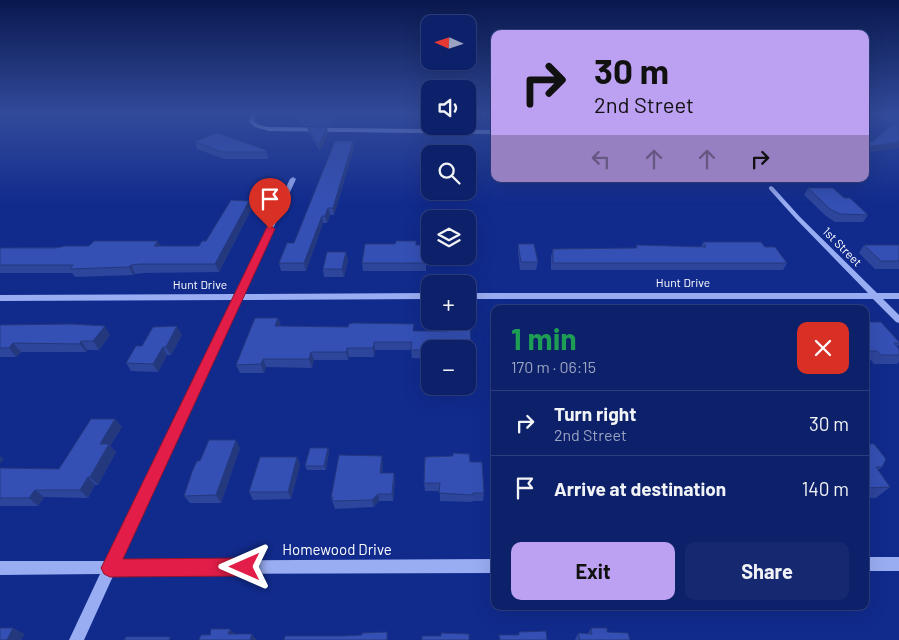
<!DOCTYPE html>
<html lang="en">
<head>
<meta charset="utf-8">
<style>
  :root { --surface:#0d206a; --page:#162870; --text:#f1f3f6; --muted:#9aa3c1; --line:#2d3e7e; --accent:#bca0f2 }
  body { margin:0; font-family:Barlow,sans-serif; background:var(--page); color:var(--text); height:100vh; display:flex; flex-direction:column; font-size:19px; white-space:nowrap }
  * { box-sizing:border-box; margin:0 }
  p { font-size:16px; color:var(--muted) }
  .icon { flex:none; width:28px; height:28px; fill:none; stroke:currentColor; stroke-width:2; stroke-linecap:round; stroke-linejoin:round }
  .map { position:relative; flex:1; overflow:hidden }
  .side { position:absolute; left:491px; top:305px; width:378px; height:305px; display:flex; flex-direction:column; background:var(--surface); border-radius:10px; box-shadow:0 5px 20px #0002,0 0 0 1px var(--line) }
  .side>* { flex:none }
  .top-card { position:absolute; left:491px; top:30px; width:378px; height:152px; border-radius:10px; box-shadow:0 5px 20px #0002,0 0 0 1px var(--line); background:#bca0f2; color:#111; overflow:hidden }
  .needle { width:32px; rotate:273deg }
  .buttons { position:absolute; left:421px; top:15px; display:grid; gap:10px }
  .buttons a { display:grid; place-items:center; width:55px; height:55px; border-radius:10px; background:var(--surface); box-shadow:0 5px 20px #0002,0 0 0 1px var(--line); font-size:25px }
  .pin { position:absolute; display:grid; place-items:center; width:42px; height:42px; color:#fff; margin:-51px -21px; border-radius:50% 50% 50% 0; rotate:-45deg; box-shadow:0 0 5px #0007 }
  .pin .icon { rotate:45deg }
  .me { position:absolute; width:55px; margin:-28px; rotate:270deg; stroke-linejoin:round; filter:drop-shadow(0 0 4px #0008) }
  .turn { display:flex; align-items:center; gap:18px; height:105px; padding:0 20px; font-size:22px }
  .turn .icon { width:65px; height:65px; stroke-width:2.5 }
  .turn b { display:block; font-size:35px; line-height:42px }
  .lanes { display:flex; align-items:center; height:48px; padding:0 20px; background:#0003; justify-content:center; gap:25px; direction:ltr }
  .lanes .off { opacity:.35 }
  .round { display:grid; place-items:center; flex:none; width:52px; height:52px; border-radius:10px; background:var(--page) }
  .summary { display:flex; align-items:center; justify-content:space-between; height:85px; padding:0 20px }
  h1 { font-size:30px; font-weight:700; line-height:38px; color:#1e9e55 }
  .primary-button { display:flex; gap:10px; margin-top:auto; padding:10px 20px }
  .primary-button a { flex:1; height:58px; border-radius:10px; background:var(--accent); color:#111; font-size:20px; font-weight:700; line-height:58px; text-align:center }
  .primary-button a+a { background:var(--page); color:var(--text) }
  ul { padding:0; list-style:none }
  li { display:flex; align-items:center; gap:15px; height:65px; padding:0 20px; border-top:1px solid var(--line) }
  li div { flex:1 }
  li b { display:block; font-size:19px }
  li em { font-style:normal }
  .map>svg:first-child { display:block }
</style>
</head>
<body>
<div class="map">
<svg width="899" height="640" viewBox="0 0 899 640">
  <rect width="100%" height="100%" fill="#112b8d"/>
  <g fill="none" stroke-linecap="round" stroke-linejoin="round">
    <g fill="#99adf2" fill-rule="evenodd">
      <polygon points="252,114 256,114 254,121 259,125 269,127 495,130 495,134 269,131 255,127 249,122"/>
      <polygon points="293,177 296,179 243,294 430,293 430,299 240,300 120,561 495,559 495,573 114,574 84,640 69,640 100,574 0,575 0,561 106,561 232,300 0,301 0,295 235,294 290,179"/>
      <polygon points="771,186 773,187 800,217 877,293 899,293 899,299 883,299 899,315 899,323 896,322 873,299 468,299 468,293 868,293 796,219 769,189 769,187"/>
      <rect x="865" y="557" width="34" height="14"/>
    </g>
  </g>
  <g fill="#2d459b">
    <polygon points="295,114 338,114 332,126 303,126"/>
    <rect x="488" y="114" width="7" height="6"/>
    <polygon points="878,114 899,114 899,148 893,125 879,116"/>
    <polygon points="307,127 328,134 320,151 309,133"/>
    <polygon points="353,141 354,148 334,215 330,215 327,223 323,223 306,271 281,271 279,263 294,243"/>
    <polygon points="195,142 266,150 268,157 268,159 224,159 197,149"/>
    <polygon points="808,188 844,198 868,215 863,222 835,222 826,216 804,195"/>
    <polygon points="249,201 252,208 219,272 144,273 135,274 133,275 75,277 72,273 0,273 0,248 199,246 206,241"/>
    <polygon points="703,242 765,247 787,263 783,270 551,270 551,256 553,249 636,248 636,245 701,247"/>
    <polygon points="518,244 538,262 536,270 520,270 518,252"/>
    <polygon points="417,245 426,245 426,271 363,271 362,263"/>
    <polygon points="864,245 899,245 899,269 875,269 859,253"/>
    <polygon points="346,252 348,260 344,277 324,277 323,269"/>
    <polygon points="278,318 281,326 414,331 471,348 470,356 468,356 468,349 430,349 430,359 412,358 411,350 375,350 374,357 349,357 348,360 314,360 312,368 266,367 264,373 240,373 236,365"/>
    <polygon points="865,322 899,342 899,345 897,347 899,349 899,362 897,364 874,364 870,359 865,359"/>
    <polygon points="0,325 110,335 99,350 87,350 86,352 21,352 16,357 0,357"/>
    <polygon points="182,335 171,355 167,355 158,372 131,371 126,363 142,346"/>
    <polygon points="115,419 122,427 110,446 116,452 98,485 95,485 88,498 44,497 38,506 0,506 0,468 59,469"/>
    <polygon points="865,444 882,467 878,470 890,487 876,498 865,498"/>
    <polygon points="240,448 221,503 190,503 184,496 200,461"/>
    <polygon points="328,448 329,452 326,470 307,470 305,466"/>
    <polygon points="297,457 300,465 291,499 253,500 249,492"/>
    <polygon points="470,462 484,493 483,501 473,501 472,502 440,501 440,491 425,491 424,483"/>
    <polygon points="383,464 382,473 394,473 395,481 393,501 379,501 374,507 335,509 331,498"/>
    <polygon points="591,628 607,632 630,640 575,640 578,633 588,634"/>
  </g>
  <g fill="#24387e">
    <polygon points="333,114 338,114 332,126 331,119"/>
    <polygon points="327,127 328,134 320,151 319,144"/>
    <polygon points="353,141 354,148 334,215 333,208"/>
    <polygon points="899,142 899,148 865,153 865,147"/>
    <polygon points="249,201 252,208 219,272 215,264"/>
    <polygon points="328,208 330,215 327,223 325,216"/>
    <polygon points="322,216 323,223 306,271 304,263"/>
    <polygon points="158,241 162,249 154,246"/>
    <polygon points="346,252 348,260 344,277 342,269"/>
    <polygon points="131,265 135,274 133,275 129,267"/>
    <polygon points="278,318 281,326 275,326"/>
    <polygon points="105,326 110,335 99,350 93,341"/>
    <polygon points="177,326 182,335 171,355 166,347"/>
    <polygon points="81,341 87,350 86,352 80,344"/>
    <polygon points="374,342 375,350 374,357 373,348"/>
    <polygon points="13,343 21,352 16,357 9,348"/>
    <polygon points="163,347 167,355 158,372 153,364"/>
    <polygon points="347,348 349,357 348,360 346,352"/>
    <polygon points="311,352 314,360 312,368 309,359"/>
    <polygon points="263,359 266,367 264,373 261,364"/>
    <polygon points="115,419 122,427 110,446 116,452 98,485 90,477 100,444"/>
    <polygon points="236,440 240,448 221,503 216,495"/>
    <polygon points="328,448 329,452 326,470 324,466"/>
    <polygon points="0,456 4,459 0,464"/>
    <polygon points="382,456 383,464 381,481 380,473"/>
    <polygon points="297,457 300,465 291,499 288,492"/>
    <polygon points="394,473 395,481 393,501 392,494"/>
    <polygon points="88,477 95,485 88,498 80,490"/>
    <polygon points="35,490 44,497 38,506 29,498"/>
    <polygon points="378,494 379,501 374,507 372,500"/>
    <polygon points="13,628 25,634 21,640 7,640"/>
    <polygon points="230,629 236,635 228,634"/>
    <polygon points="252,634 257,640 250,640"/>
  </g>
  <g fill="#3450b4" stroke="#24387e">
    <polygon points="298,114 333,114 331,119 302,119"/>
    <polygon points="890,114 899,114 899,119"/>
    <polygon points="899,120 899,142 865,147"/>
    <polygon points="307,127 327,127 319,144"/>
    <polygon points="217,133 266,150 266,152 222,152 195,142"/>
    <polygon points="335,141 353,141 333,208 328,208 325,216 322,216 304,263 279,263 287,243 294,243"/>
    <polygon points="808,188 833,188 844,198 850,198 868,215 840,214 830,209"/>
    <polygon points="231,200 249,201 215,264 140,264 131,265 129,267 70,269 73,265 0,265 0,248 56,248 65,246 89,246 94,241 158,241 154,246 199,246 202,241 206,241"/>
    <polygon points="396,241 416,241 416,245 426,245 425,263 362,263 365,244 395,244"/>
    <polygon points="703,242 761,242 765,247 775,247 787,263 553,263 553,249 637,248 636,245 706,247"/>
    <polygon points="518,244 534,244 538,262 521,262"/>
    <polygon points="864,245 899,245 899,261 881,261"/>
    <polygon points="327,252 346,252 342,269 323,269"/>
    <polygon points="255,318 278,318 275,326 348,327 349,324 353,323 414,324 413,331 447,331 448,321 470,322 471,348 443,347 443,349 430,349 430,350 411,350 412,342 374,342 373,348 347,348 346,352 311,352 309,359 263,359 261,364 236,365"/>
    <polygon points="865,322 881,322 899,342 899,343 894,343 899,349 899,355 881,355 877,351 865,351"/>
    <polygon points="71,324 105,326 93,341 81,341 80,344 13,343 9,348 0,348 0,325"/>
    <polygon points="177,326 166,347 163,347 153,364 126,363 136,346 142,346 153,327"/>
    <polygon points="91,419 115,419 100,444 109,444 90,477 88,477 80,490 35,490 29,498 0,498 0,468 59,469"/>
    <polygon points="209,440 236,440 216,495 184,496 192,472 197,461 200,461"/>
    <polygon points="865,444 874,444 886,459 882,467 876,467 890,487 865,488"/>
    <polygon points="310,448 328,448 324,466 305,466"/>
    <polygon points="453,453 469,454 470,462 482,462 484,493 473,493 473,495 439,493 440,483 424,483 425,457 453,456"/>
    <polygon points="339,455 382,456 380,473 394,473 392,494 378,494 372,500 332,501 333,497 331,498"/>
    <polygon points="260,457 297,457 288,492 249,492"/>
    <polygon points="0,628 13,628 7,640 0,640"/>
    <polygon points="591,628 607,628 607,632 628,633 630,640 580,640 578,633 592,634"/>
    <polygon points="211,629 230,629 228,634 252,634 250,640 199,640 201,635 210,635"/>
    <polygon points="546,631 547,640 500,640 499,635 519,635 519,632"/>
    <polygon points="387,632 387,640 284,640 285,636 343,636 362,635 362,633"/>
    <polygon points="441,633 469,634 469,640 422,640 422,636 441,636"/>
    <polygon points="126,637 170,637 169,640 124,640"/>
  </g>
  <linearGradient id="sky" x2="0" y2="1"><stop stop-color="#09184e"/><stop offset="0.56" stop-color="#324a9a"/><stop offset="1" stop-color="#324a9a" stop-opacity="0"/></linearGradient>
  <rect width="899" height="204" fill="url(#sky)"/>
  <polygon fill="#e11d48" stroke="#92132f" points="267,227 273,227 275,229 123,559 245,558 251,561 254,567 251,573 245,576 110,577 104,574 101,568 104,562"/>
  <g text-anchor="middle" stroke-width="4.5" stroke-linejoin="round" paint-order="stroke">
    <g font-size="12" fill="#fff" stroke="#112b8d">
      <text transform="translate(842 247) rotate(45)" y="4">1st Street</text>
      <text x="683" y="287">Hunt Drive</text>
      <text x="200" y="289">Hunt Drive</text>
    </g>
    <g font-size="15" fill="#fff" stroke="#112b8d">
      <text x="337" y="555">Homewood Drive</text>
    </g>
  </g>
</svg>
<div class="buttons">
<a><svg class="needle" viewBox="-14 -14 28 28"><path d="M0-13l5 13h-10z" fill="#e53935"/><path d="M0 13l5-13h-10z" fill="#9aa3c1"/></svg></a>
<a><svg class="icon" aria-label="sound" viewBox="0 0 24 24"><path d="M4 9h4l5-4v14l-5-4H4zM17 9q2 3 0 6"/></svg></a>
<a><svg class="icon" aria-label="search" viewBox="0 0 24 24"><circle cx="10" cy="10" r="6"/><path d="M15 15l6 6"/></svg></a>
<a><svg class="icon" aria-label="layers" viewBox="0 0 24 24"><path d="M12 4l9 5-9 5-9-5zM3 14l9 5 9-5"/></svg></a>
<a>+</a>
<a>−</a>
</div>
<div class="pin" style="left:270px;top:229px;background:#d93025"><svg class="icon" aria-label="arrive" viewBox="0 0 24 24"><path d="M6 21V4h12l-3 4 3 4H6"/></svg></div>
<svg class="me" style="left:245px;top:567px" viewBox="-20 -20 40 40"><path d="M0-17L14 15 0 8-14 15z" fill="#e11d48" stroke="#fff" stroke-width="4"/></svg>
<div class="top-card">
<div class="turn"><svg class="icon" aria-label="right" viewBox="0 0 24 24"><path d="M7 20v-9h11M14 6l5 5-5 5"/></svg><div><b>30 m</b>2nd Street</div></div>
<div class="lanes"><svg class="icon off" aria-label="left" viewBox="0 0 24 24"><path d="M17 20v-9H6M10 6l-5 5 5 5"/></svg><svg class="icon off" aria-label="ahead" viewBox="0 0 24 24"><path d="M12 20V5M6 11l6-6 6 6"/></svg><svg class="icon off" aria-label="ahead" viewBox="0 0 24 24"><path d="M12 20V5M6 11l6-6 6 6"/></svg><svg class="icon" aria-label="right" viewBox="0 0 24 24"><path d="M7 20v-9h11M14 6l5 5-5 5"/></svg></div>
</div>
<section class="side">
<div class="summary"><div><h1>1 min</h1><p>170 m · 06:15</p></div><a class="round" style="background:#d93025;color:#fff"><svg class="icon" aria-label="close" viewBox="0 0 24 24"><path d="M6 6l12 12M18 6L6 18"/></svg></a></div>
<ul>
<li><svg class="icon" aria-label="right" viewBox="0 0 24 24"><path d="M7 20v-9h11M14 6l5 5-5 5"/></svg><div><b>Turn right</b><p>2nd Street</p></div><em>30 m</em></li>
<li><svg class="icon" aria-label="arrive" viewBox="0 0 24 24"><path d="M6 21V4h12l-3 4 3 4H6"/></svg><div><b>Arrive at destination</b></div><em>140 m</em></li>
</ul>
<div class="primary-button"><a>Exit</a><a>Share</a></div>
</section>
</div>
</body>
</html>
